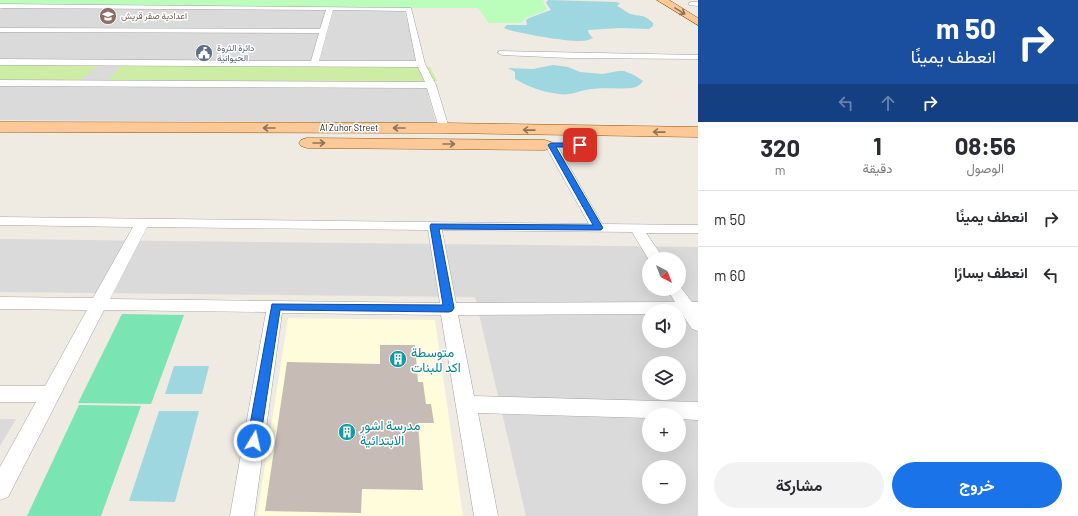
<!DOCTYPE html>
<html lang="ar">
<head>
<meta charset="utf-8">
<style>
  :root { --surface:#fff; --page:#f2f2f3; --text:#2b2b33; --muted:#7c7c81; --line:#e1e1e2; --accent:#1a73e8 }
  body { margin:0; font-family:Barlow,Vazirmatn,sans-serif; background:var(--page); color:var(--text); direction:rtl; height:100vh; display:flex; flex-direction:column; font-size:15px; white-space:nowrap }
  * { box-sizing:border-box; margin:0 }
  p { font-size:13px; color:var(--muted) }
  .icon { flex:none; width:22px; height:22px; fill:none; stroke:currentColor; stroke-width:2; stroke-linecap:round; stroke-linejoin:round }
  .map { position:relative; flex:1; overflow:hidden; direction:ltr }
  .panel { display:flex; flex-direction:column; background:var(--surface); width:380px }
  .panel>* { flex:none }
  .banner { background:#1a4fa0; color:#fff; overflow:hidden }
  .needle { width:26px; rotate:138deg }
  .fabs { position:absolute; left:642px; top:252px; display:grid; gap:8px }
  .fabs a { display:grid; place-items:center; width:44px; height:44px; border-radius:50%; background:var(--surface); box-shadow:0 4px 16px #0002; font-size:20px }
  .pin { position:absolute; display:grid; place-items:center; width:34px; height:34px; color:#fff; margin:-17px; border-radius:8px; box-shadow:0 2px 6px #0006 }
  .me { position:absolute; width:44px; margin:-22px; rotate:9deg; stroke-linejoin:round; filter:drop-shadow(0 0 3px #0008) }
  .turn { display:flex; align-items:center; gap:14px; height:84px; padding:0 16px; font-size:18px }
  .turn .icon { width:52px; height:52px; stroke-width:2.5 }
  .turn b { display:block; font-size:28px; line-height:34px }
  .lanes { display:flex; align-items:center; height:38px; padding:0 16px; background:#0003; justify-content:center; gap:20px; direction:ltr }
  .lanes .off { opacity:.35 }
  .eta { display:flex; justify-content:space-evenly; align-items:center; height:68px; text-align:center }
  .eta b { font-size:24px; font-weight:700; line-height:28px }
  .button { display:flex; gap:8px; margin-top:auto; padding:8px 16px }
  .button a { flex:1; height:46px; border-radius:24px; background:var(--accent); color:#fff; font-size:16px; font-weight:700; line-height:46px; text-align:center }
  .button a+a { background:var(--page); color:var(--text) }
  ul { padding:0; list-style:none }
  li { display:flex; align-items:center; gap:12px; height:56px; padding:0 16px; border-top:1px solid var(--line) }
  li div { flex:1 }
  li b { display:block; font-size:15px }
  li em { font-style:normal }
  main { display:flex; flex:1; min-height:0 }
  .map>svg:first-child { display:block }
</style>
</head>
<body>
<main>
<section class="panel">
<div class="banner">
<div class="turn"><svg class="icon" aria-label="right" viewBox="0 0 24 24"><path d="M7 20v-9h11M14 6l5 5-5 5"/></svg><div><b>50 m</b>انعطف يمينًا</div></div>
<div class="lanes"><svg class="icon off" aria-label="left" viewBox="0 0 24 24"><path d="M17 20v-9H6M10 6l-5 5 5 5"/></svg><svg class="icon off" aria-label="ahead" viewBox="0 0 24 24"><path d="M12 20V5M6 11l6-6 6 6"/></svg><svg class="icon" aria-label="right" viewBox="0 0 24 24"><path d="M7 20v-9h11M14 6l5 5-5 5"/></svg></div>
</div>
<div class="eta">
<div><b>08:56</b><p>الوصول</p></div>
<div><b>1</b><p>دقيقة</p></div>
<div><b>320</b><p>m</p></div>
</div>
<ul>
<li><svg class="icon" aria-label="right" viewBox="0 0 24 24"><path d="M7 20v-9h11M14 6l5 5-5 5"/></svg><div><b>انعطف يمينًا</b></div><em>50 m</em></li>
<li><svg class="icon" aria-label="left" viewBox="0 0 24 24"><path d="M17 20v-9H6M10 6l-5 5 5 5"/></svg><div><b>انعطف يسارًا</b></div><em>60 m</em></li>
</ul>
<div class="button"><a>خروج</a><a>مشاركة</a></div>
</section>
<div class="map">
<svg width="698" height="516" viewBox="0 0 698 516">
  <rect width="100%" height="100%" fill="#efeae2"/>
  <g fill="#dbdada" fill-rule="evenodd">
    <polygon points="4,8 404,10 436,123 0,120 0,10"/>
    <path d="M0,239L698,247V516H526L475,297L0,292ZM649,259H679V289H649ZM649,311H679V341H649ZM649,363H679V393H649ZM649,415H679V445H649ZM649,467H679V497H649Z"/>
    <polygon points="0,419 16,419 0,446"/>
  </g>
  <polygon fill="#fffcdb" points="288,318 435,320 463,516 257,516"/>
  <g fill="#ceeda4">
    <polygon points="0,64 99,65 81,80 0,80"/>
    <polygon points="122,65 430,67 437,81 108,80"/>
  </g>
  <path fill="#bbfdbb" d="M0,0H544L543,3L547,9C538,16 529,13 521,23H489L478,8H0Z"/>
  <g fill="#7ae4b2">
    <polygon points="122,314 184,315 151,404 78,403"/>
    <polygon points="79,405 141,406 101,516 27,516"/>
  </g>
  <g fill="#9fd7e0">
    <path d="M548,0L616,2L620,3L617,6C622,8 627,13 631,14C642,17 644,14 653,23V26L649,29L620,28L588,30L589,34L593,38C589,40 586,41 581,41C569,42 514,33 504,28L507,25H527L526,20L529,18L551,10L546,3Z"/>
    <path d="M553,65L568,67L580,72L603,74L618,71H624L634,75L643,81C641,84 639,85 636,87C626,90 604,87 592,89C580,90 571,96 559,94C542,92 529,87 515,79V72L508,68L533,69Z"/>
    <polygon points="174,366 209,366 202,394 165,394"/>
    <polygon points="159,411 199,411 175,502 129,501"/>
  </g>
  <polygon fill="#c7bbb5" points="380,345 415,345 418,382 423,382 426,404 431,404 434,423 418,423 423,490 362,489 361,513 265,511 287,362 380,364"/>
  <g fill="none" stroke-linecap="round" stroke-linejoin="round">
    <defs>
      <g id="minor">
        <polygon points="691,2 698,2 698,6 689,5 689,3"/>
        <path d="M0,4L411,8L425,64L436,85L449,128L444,131L439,128L427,88L0,86V80L425,82L418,67L0,65V59L311,61L319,33L0,32V28L320,29L326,10L0,8ZM333,10L406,11L416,61H319Z"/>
        <polygon points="499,51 698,55 698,59 569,58 502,55 498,53"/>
        <path d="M551,142L557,145L602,224L698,225V233H646L664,259L649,260L632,232L442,230L456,303L675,302L667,289H679V285L692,302H698V331L692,329L682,314H679V311H649V314L458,315L474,396L698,402V420L679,419V415H649V418L478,413L498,516H474L441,315L282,313L254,516H230L266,312L104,310L8,497L0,500V467L36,402H0V386H45L87,310L0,309V297L93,298L133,227L0,225V217L589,224L545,145ZM147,227L428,230L440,303L110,299Z"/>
      </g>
      <g id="primary">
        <polygon points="657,0 669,0 698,18 698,25"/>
        <polygon points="0,122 444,123 698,127 698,137 444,133 0,132"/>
        <polygon points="307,138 545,140 551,142 553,145 551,148 545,150 307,148 301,146 299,143 301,140"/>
      </g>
    </defs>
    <use href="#minor" stroke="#a4a4a4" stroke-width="1"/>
    <use href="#primary" stroke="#965700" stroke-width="1"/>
    <use href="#minor" fill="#fff" fill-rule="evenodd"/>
    <use href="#primary" fill="#ffc997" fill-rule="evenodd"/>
  </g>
  <defs><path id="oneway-shaft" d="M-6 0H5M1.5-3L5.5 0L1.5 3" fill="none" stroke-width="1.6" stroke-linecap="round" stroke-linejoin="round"/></defs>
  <g stroke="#8e735a">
    <use href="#oneway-shaft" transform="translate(680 11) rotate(31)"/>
    <use href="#oneway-shaft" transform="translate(269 128) rotate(-180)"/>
    <use href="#oneway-shaft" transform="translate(399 128) rotate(-180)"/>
    <use href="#oneway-shaft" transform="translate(529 130) rotate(-179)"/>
    <use href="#oneway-shaft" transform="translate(659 132) rotate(-179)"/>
    <use href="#oneway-shaft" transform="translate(319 143)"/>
    <use href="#oneway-shaft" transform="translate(449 144)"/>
  </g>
  <polygon fill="#1a73e8" stroke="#114b97" points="551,143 580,143 584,145 580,147 556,147 603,228 601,230 439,229 454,308 452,311 449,312 280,310 260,441 258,445 254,447 249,445 247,441 272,304 443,305 430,226 431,224 593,225 548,145"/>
  <defs>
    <symbol id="school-disc" viewBox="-11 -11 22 22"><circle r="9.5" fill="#8d6e63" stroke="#fff"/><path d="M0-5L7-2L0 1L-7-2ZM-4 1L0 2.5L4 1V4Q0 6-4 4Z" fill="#fff"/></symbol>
    <symbol id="civic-disc" viewBox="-11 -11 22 22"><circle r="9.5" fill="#5c6f8a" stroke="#fff"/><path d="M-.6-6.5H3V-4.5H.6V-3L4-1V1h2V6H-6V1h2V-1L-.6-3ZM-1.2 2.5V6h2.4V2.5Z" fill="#fff"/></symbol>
    <symbol id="building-disc" viewBox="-11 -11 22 22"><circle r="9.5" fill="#0f9aa8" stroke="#fff"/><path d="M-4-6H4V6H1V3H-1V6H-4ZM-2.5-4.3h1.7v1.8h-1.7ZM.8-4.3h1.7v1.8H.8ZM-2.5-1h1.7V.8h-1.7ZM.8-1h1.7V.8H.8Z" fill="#fff"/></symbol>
  </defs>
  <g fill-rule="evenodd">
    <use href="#school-disc" x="98" y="6" width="20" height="20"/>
    <use href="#civic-disc" x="194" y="43" width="20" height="20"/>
    <use href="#building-disc" x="388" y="349" width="20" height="20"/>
    <use href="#building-disc" x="337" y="422" width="20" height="20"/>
  </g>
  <g text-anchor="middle" stroke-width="3" stroke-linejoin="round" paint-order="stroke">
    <g font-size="9" fill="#785e54" stroke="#fff" text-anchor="start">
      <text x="121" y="19">اعدادية صقر قريش</text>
    </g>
    <g font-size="9" fill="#4e5e75" stroke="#fff" text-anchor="start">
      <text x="217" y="51">دائرة الثروة<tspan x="217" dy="10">الحيوانية</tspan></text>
    </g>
    <g font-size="9" fill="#1d1d1d" stroke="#fff">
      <text x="349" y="131">Al Zuhor Street</text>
    </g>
    <g font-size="13" fill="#0d838f" stroke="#fff" text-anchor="start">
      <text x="411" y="357">متوسطة<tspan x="411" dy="15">اكد للبنات</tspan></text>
      <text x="360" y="430">مدرسة اشور<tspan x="360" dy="15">الابتدائية</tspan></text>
    </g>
  </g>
</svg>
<div class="fabs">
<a><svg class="needle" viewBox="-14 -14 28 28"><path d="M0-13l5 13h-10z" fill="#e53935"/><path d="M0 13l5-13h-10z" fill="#7c7c81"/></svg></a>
<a><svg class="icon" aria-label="sound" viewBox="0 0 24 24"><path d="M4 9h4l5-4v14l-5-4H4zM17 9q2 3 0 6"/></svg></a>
<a><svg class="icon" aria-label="layers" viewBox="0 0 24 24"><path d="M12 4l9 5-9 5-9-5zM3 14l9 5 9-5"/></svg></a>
<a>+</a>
<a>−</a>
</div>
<div class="pin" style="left:580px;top:145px;background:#d93025"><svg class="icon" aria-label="arrive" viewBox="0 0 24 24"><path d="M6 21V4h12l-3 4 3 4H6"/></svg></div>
<svg class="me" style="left:254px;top:441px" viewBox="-20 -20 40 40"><circle r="17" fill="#1a73e8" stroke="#fff" stroke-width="3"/><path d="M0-11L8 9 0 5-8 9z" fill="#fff"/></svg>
</div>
</main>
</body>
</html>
